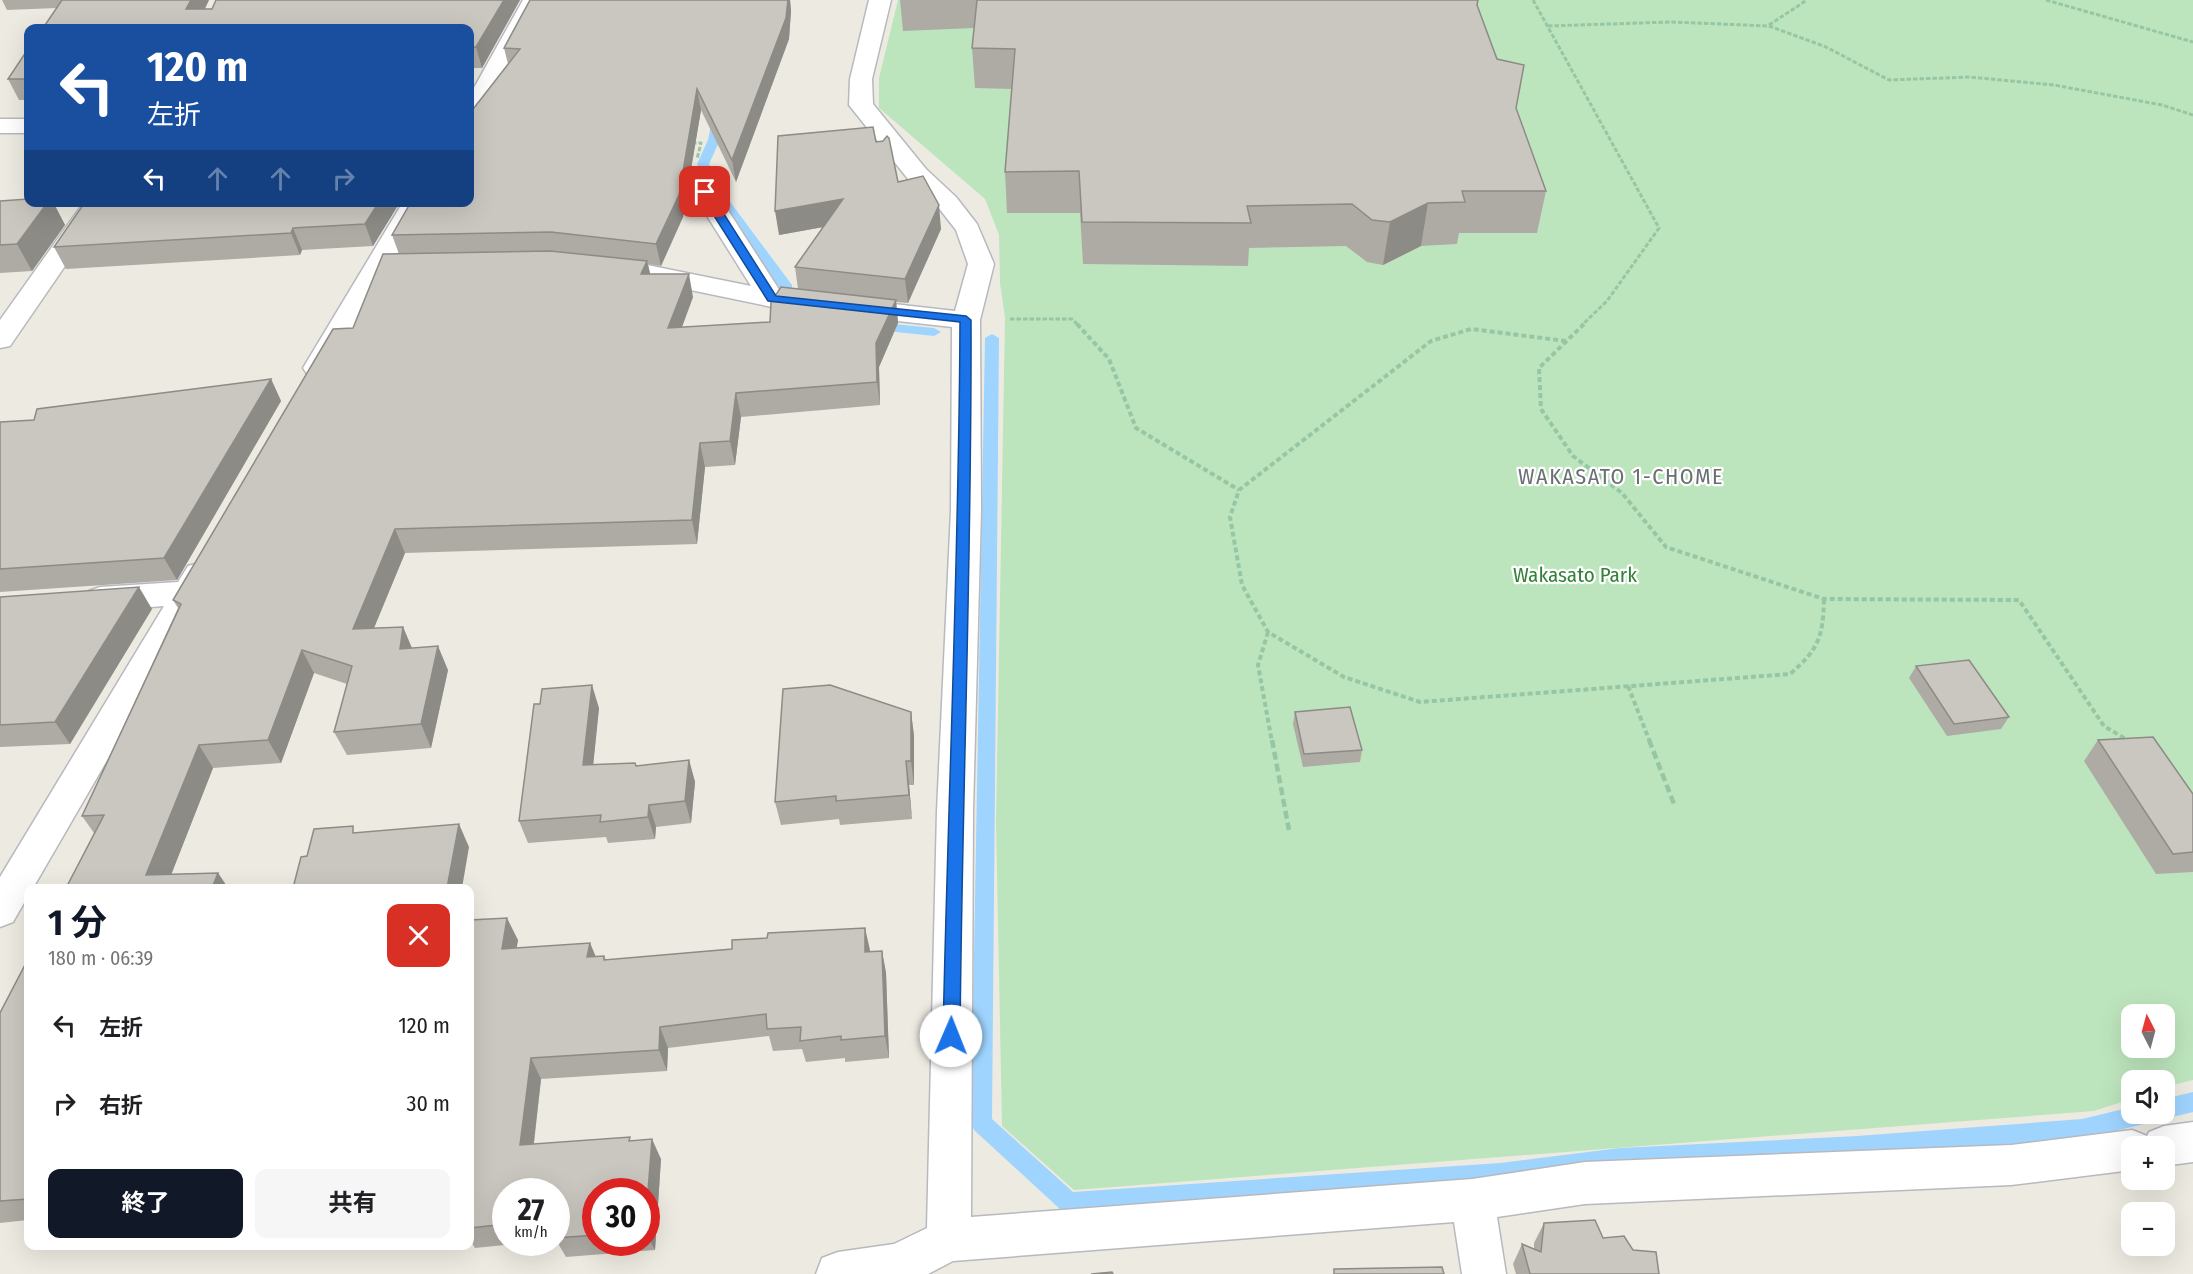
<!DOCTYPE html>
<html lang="ja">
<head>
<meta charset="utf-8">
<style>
  :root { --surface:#fff; --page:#f6f6f6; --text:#202124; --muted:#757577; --accent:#111827 }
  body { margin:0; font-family:"Fira Sans Condensed","Noto Sans JP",sans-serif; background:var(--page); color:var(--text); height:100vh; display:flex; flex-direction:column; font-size:22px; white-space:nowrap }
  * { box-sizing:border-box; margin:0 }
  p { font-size:20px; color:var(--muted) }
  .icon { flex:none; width:33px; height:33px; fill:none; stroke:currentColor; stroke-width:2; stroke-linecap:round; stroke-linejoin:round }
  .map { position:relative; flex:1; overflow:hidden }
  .drawer { position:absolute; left:24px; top:884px; width:450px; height:366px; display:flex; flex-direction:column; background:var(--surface); border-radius:12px; box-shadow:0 6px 24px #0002 }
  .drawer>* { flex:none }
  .guide { position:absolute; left:24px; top:24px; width:450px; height:183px; border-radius:12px; box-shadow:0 6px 24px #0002; background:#1a4fa0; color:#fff; overflow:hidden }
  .needle { width:39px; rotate:354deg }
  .tools { position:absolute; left:2121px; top:1004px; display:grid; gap:12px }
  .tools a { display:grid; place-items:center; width:54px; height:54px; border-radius:12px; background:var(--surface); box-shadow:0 6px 24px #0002; font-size:30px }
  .speed { position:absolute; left:492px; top:1178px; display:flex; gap:12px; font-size:30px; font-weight:700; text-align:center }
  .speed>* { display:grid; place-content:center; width:78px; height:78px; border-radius:50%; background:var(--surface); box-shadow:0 6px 24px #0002; line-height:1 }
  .speed small { font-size:15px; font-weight:400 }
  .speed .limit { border:9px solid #d22; background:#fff; color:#111 }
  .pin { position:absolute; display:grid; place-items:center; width:51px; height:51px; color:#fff; margin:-26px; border-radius:12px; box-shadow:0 3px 9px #0006 }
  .me { position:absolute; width:66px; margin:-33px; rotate:1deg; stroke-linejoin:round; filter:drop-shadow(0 0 4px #0008) }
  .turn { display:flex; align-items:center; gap:21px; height:126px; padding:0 24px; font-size:27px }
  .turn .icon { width:78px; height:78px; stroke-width:2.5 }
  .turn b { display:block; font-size:42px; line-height:51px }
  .lanes { display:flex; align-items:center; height:57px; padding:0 24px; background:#0003; justify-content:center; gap:30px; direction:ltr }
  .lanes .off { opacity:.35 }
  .round { display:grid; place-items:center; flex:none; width:63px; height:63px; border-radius:12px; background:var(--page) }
  .head { display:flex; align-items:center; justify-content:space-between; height:102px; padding:0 24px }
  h1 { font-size:36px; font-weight:700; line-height:45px; color:var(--accent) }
  .primary-button { display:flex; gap:12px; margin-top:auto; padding:12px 24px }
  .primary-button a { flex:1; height:69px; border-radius:12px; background:var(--accent); color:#fff; font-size:24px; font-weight:700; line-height:69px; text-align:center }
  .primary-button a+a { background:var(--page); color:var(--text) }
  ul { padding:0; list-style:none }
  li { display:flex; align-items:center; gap:18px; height:78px; padding:0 24px }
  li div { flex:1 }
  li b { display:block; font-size:22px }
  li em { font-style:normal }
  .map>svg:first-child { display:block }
</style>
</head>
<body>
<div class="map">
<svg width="2193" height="1274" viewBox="0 0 2193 1274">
  <rect width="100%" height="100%" fill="#edebe1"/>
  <path fill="#bde5bd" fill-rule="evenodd" d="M898,0H2193V1080L2165,1087L2164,1080H2132L2131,1099L2094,1111L1074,1190L1002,1126L996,821L1005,318L1000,283L999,235L985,199L879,108V78ZM2132,1014H2164V1047H2132Z"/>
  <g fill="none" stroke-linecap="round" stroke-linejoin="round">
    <g fill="#9fd4ff" fill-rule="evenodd">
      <polygon points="719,111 725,115 720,140 709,164 722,191 792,285 792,291 782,291 710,192 697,164 708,140 713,115"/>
      <polygon points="873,322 934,328 941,332 934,336 868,329 866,326"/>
      <polygon points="992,334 999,338 992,1119 1073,1192 1500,1163 1620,1148 1857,1136 2082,1119 2132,1107 2132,1113 2164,1113 2164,1099 2193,1092 2193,1112 2164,1119 2157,1116 2155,1120 2148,1123 2082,1139 1857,1156 1620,1168 1500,1183 1069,1213 1061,1210 974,1130 971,1123 985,338"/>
    </g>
    <defs>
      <g id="minor">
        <polygon points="523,0 545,0 482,115 478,120 470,122 470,95"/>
        <polygon points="869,0 891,0 872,79 873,104 926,169 956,197 977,224 994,264 980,320 981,510 973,811 971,1217 1472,1179 1585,1162 2011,1145 2132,1130 2147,1136 2149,1132 2164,1126 2193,1122 2193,1162 2164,1166 2164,1146 2132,1146 2132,1170 2011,1185 1585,1204 1497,1217 1506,1274 1462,1274 1454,1222 953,1261 928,1274 816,1274 822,1258 838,1252 894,1244 927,1228 937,811 951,510 952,327 772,307 647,281 638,279 634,273 638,267 647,265 751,286 692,192 695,187 704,185 713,187 780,291 955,311 968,264 956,230 938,207 908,179 849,105 850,79"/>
        <rect x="0" y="119" width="28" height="14"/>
        <polygon points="84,202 109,202 10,346 0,348 0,320"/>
        <polygon points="403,202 428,202 327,374 317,377 307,374 303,368"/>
        <polygon points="199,563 210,566 215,574 33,888 28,888 28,896 13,922 0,927 0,877 164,606 100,611 89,607 84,599 89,591 100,587 178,582 188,566"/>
      </g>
    </defs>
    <use href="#minor" stroke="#b7b9be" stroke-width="3"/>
    <g stroke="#96c6a4" stroke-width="3" stroke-dasharray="4.5 2" stroke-linecap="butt">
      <polyline points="1533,0 1659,228 1607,301 1582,325"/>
      <polyline points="2046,0 2193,42"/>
      <polyline points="1769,25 1807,0"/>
      <polyline points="1548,26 1671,22 1769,26 1826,47 1889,80 1969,77 2054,85 2162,105 2193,115"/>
      <polyline points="692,143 701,143 697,159"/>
      <polyline points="1010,319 1072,319 1078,325"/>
    </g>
    <g stroke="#96c6a4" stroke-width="4" stroke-dasharray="5 3" stroke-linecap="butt">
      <polyline points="1077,324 1109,359 1136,428 1239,490"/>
      <polyline points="1584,324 1539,368 1541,409 1573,456 1622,493 1666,547 1824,599 2019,600 2104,726 2129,741"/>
      <path d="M1566,341L1471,329L1431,341L1239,490L1230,517L1242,585L1268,632L1344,677L1420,702L1790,674C1819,649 1823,637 1824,599"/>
      <polyline points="1268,632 1258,665 1272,742"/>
      <polyline points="1628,686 1650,742"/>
    </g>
    <g stroke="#96c6a4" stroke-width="4.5" stroke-dasharray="8 4" stroke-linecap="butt">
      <polyline points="1272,740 1289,830"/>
      <polyline points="1649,740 1674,804"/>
    </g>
    <use href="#minor" fill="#fff" fill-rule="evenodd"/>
  </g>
  <g fill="#aeaba5" fill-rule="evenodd">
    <polygon points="2,0 209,0 205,9 520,0 482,68 470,68 470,28 57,8 7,10"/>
    <polygon points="530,0 790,0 791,11 789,39 736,182 701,110 683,217 661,266 648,264 650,274 693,297 682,327 770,322 798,289 795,267 823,227 779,235 876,142 898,182 941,229 908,303 896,302 898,323 879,367 880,405 741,417 735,465 705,467 697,544 405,553 374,628 403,627 412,648 448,670 431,748 347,755 334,732 347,684 314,673 281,763 213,768 171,874 218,873 228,888 66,888 94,833 82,816 178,608 173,600 353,328 399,254 392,235 508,64 504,48"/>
    <polygon points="900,0 1478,0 1477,5 1546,191 1537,233 1459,233 1457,244 1421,246 1383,265 1367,262 1346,246 1249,248 1248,266 1083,264 1080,213 1007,213 1005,172 1012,89 975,88 972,48 974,28 903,31"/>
    <polygon points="8,79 28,79 28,100 19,100"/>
    <polygon points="0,201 53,202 65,225 32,271 0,273"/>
    <polygon points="85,202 400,202 373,246 302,250 300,255 66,269 54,247"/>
    <polygon points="271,379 281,401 177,580 0,592 0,422 34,420"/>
    <polygon points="0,597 152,609 70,744 0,747"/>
    <polygon points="1916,666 2009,717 2001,729 1947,736 1909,678"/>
    <polygon points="599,708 593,764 636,766 689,760 695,782 691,823 656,827 655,839 608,843 606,837 528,843 519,821"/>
    <polygon points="911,712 914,736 914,785 909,785 912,819 840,825 839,819 781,825 775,802"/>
    <polygon points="1295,712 1362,750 1360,762 1303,767 1293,724"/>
    <polygon points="2098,740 2193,794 2193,872 2156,874 2084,761"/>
    <path d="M470,920L518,940L516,948L590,943L596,957L604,956L606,960L732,949L767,938L865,928L869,952L882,951L886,973L889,1058L845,1062V1058L806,1062L802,1049L773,1051L769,1036L668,1048L667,1071L541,1079L534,1144L631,1141L661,1159L655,1250L566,1257L556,1240V1191H506V1242H535L475,1248L470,1240ZM596,1191H646V1242H596Z"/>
    <polygon points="28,959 28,1220 0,1223 0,1013"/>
    <polygon points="1544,1223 1603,1238 1633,1250 1659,1274 1516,1274 1513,1264 1522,1244 1534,1249 1534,1243"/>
    <polygon points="197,1245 222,1245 199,1247"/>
  </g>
  <g fill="#8d8b86">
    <polygon points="191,0 209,0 195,28 186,9"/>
    <polygon points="504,0 520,0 482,68 476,47"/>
    <polygon points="788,0 790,0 791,11 789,39 736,182 732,160"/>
    <polygon points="697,89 701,110 683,217 661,266 656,244"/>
    <polygon points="843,199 846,223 779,235 775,211"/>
    <polygon points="48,202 53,202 65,225 32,271 17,244"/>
    <polygon points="379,202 400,202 373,246 365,224"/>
    <polygon points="1428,203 1421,246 1383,265 1390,222"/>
    <polygon points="939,205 941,229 908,303 905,279"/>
    <polygon points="293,228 302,250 300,255 291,233"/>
    <polygon points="647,261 653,285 641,274"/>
    <polygon points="689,274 693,297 673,351 668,328"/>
    <polygon points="896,300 898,323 879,367 880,405 877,382 876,343"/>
    <polygon points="271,379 281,401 177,580 164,558"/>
    <polygon points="736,393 741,417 735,465 730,441"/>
    <polygon points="700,443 705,467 697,544 692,520"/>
    <polygon points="395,529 405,553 364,652 353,629"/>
    <polygon points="139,587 152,609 70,744 55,722"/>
    <polygon points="403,627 413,651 400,649"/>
    <polygon points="438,646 448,670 431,748 421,724"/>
    <polygon points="302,650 314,673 281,763 268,740"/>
    <polygon points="592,685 599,708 591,787 583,765"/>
    <polygon points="911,712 914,736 914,785 911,761"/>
    <polygon points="199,745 213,768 166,888 146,875"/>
    <polygon points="689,760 695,782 691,823 685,801"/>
    <polygon points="906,761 909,785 912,819 909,795"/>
    <polygon points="649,805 656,827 655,839 648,817"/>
    <polygon points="459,824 469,847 462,888 447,888"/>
    <polygon points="218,873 228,888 212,888"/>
    <polygon points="507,918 518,940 513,971 502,949"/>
    <polygon points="865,928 870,950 869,974 865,952"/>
    <polygon points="590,943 599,965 587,957"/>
    <polygon points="882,951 886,973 889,1058 885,1036"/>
    <polygon points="660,1027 668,1048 667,1071 659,1050"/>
    <polygon points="531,1058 541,1079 531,1166 520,1145"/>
    <polygon points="652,1139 661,1159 655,1250 646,1233 646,1217"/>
  </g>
  <g fill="#cac7c0" stroke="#8d8b86" stroke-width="1.5">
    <polygon points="62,0 191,0 186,9 212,9 216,0 504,0 476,47 470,47 470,28 43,28"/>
    <polygon points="530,0 788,0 786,18 732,160 697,89 679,195 656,244 551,232 392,235 411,202 470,202 470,113 520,49 504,48"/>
    <polygon points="977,0 1478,0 1477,5 1497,59 1524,65 1516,108 1546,191 1462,191 1465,202 1428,203 1390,222 1372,220 1352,204 1247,206 1251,223 1082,222 1079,171 1005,172 1015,49 972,48"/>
    <polygon points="28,49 28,79 8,79"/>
    <polygon points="873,127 876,142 883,141 887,136 889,138 898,182 923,176 939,205 905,279 795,267 843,199 775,211 778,136"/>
    <polygon points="28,199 28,202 48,202 17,244 0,245 0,201"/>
    <polygon points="85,202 379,202 365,224 293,228 291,233 54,247"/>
    <polygon points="550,251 647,261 641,274 689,274 668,328 770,322 771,302 781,287 896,300 876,343 877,382 736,393 730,441 700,443 692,520 395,529 353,629 403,627 400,649 438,646 421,724 334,732 352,666 302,650 268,740 199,745 146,875 218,873 212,888 66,888 104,815 82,816 181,604 173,600 333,329 353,328 383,254"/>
    <polygon points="271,379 164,558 0,569 0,422 34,420 37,409"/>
    <polygon points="139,587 55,722 0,725 0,597"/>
    <polygon points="1969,660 2009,717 1954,724 1916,666"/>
    <polygon points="592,685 583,765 635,763 636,766 689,760 685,801 649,805 648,817 600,822 601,815 519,821 534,704 540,704 542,689"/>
    <polygon points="830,685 911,712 911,761 906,761 909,795 836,801 836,796 775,802 783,689"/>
    <polygon points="1350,707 1362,750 1304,754 1295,712"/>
    <polygon points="2153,737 2193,794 2193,852 2173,854 2098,740"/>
    <polygon points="459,824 447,888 293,888 301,857 307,856 314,829 353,826 353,833"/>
    <polygon points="507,918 502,949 590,943 587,957 604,956 604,960 732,949 732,940 767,938 768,933 865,928 865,952 882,951 885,1036 841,1040 841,1036 800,1041 801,1027 767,1029 766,1014 660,1027 659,1050 531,1058 520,1145 630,1137 629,1141 652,1139 646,1217 646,1191 596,1191 596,1235 556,1238 558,1219 556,1219 556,1191 506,1191 506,1224 470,1228 470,920"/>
    <polygon points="28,959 28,1199 0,1201 0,1013"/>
    <polygon points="1595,1220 1603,1238 1624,1236 1633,1250 1656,1252 1659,1274 1530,1274 1522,1244 1541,1252 1544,1223"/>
    <polygon points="1442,1267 1444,1274 1334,1274 1334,1269"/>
    <polygon points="1112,1272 1113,1274 1091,1274"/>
  </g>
  <path fill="#1a73e8" stroke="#114b97" stroke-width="1.5" d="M705,189L710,192L776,296L966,316L971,320C972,559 962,797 960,1036L957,1042L951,1044L945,1042L943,1036C948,798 959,560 960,322L768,301L699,192Z"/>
  <g text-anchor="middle" stroke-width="4.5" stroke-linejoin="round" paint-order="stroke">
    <g font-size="21" fill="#328137" stroke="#fff">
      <text x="1575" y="582">Wakasato Park</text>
    </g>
    <g font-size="22" letter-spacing="1.5" fill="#6b6f74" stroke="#fff">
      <text x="1621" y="484">WAKASATO 1-CHOME</text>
    </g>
  </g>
</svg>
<div class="tools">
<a><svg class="needle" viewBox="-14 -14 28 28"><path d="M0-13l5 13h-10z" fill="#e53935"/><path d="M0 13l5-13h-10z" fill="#757577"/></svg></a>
<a><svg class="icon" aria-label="sound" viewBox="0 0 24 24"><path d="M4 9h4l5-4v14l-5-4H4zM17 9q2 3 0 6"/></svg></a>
<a>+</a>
<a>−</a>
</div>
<div class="speed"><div>27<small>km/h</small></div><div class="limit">30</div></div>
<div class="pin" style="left:705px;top:192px;background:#d93025"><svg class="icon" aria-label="arrive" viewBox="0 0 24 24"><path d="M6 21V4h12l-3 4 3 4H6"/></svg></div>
<svg class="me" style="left:951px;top:1036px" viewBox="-20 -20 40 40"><circle r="19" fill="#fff"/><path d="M0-13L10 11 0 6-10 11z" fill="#1a73e8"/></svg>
<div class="guide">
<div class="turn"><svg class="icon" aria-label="left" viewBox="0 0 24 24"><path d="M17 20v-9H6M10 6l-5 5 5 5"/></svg><div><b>120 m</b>左折</div></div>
<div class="lanes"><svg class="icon" aria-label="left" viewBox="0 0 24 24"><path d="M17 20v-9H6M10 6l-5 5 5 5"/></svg><svg class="icon off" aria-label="ahead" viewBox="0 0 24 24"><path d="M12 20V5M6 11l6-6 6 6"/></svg><svg class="icon off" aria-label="ahead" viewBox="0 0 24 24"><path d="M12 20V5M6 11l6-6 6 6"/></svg><svg class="icon off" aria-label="right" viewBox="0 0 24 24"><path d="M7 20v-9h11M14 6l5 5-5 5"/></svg></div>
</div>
<section class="drawer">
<div class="head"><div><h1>1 分</h1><p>180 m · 06:39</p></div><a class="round" style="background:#d93025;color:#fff"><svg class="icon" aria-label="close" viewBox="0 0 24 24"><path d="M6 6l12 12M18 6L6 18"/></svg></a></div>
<ul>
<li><svg class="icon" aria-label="left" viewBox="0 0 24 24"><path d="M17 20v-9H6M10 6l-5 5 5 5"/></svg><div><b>左折</b></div><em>120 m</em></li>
<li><svg class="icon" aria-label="right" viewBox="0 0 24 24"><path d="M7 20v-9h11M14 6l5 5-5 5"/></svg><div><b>右折</b></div><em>30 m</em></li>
</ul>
<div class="primary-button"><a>終了</a><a>共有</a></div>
</section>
</div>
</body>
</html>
